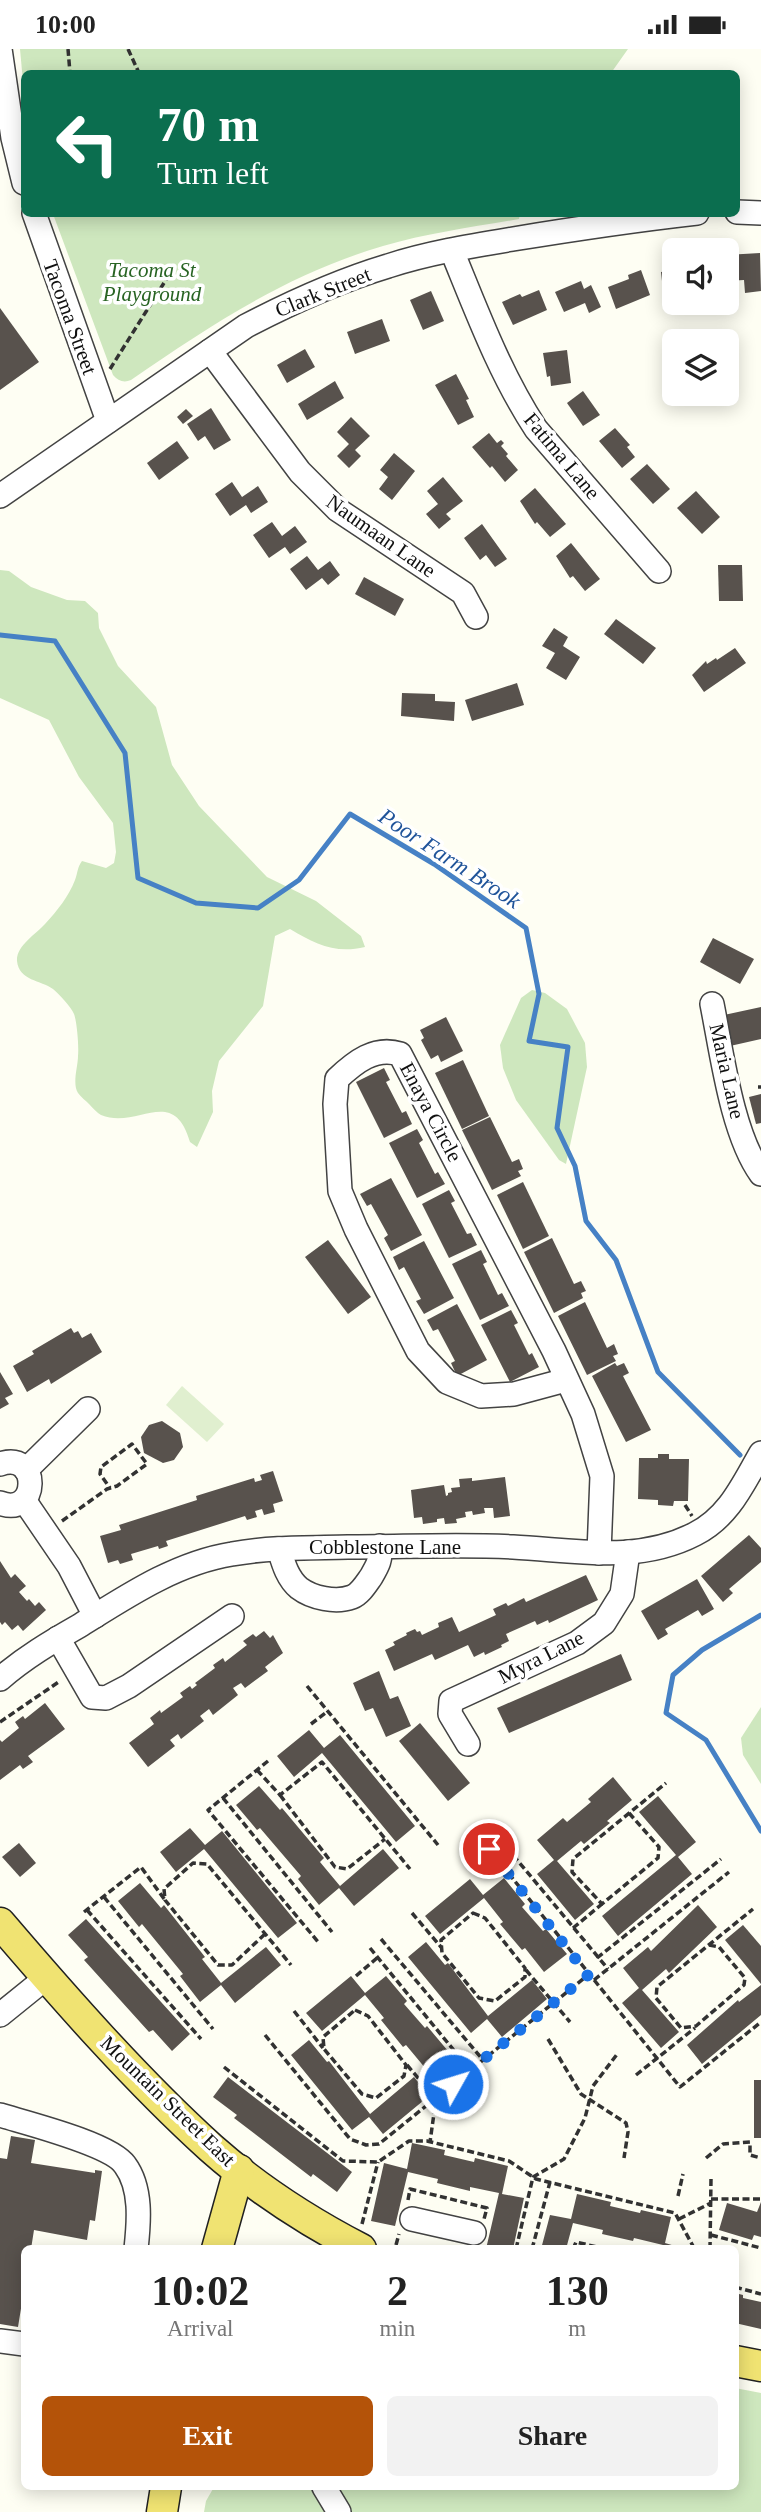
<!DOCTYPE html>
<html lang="en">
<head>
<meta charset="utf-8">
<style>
  :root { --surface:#fff; --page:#f2f2f2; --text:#222; --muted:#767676; --accent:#b45309 }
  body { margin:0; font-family:Georgia,serif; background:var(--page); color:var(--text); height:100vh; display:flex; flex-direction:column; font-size:26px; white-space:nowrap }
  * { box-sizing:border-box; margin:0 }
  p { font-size:23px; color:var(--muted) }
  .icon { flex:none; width:38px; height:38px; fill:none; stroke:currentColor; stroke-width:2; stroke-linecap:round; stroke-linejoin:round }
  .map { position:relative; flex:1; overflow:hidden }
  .sheet { position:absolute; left:21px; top:2196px; width:718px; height:245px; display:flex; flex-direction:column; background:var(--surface); border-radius:10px; box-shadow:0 4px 18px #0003 }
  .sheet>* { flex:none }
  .top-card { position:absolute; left:21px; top:21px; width:719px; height:147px; border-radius:10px; box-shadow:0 4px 18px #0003; background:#0b6e4f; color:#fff; overflow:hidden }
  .buttons { position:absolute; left:662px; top:189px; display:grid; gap:14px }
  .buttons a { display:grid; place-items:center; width:77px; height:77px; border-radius:10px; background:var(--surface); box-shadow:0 4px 18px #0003; font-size:35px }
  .pin { position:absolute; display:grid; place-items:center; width:60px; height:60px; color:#fff; margin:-30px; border:4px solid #fff; border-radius:50%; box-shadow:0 2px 7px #0007 }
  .me { position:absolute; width:77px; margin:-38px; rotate:51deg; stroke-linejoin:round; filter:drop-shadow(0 0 5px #0008) }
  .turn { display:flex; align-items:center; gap:24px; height:147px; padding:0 21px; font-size:32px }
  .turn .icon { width:91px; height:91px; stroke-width:2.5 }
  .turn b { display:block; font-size:49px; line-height:60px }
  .eta { display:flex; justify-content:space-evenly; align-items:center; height:119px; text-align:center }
  .eta b { font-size:42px; font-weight:600; line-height:49px }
  .action { display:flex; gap:14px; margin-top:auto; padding:14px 21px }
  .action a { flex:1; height:80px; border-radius:10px; background:var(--accent); color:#fff; font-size:28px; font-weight:600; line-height:80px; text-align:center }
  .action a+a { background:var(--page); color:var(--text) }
  .status { display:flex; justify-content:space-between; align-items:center; height:49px; padding:0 35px; background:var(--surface); direction:ltr }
  .status svg { height:19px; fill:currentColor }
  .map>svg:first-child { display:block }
</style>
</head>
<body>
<div class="status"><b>10:00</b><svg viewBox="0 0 49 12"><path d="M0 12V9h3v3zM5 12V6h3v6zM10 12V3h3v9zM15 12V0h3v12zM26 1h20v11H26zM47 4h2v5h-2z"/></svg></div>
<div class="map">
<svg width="761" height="2463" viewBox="0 0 761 2463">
  <rect width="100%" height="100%" fill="#fefef3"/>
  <g fill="#cee7be">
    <polygon points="20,0 628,0 611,24 24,24 24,44"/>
    <path d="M53,165V164L520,165L519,170C473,178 428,184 383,197C288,225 212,275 131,331C124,334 118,332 113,326Z"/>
    <path d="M0,521L9,522L31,538L67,551L85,552L98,564L99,579L118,617L156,658L172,716L199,757L267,828L316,852L361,887L365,898C335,905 315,895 290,880L275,887L263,957L219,1012L212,1042L213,1063L197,1098L190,1093C173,1035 138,1081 101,1066C97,1064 93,1059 89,1055C86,1052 81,1048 78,1044C72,1034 78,1018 78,1007C79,998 77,973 74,965C71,958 59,945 53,940C41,931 19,932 17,912C16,897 36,885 45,875C57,862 69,847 75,831C78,823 77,819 82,812L106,819L114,814L116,803L113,774L79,728L49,671L0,649Z"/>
    <polygon points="532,941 545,944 567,960 585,994 587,1018 566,1115 559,1111 516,1051 503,1019 500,996 521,949"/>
    <polygon points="761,1658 761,1735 743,1706 741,1689"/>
    <polygon points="735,2339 761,2344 761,2463 204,2463 206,2452 214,2438 735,2438"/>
  </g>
  <polygon fill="#e0efcf" points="182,1337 224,1375 207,1393 166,1356"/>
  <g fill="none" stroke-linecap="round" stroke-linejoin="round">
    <g stroke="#4681c5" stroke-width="5">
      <polyline points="0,586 55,592 125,704 138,829 196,854 258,859 299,831 350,765 434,815 526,879 539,945 529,992 568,998 557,1079 575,1117 586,1172 616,1211 658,1323 740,1406"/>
      <polyline points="761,1566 702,1601 673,1626 666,1664 706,1691 761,1782"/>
    </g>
  </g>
  <g fill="#58524d">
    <polygon points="760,204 761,242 745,244 744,231 726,232 726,206"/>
    <polygon points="674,210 674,231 662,232 661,223 667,222 665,211"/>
    <polygon points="641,221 650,246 616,260 608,238 629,230 628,226"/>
    <polygon points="581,232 584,240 591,236 601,258 589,264 585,254 564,263 555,243"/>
    <polygon points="539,241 547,261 513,276 502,253 520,245 522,248"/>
    <polygon points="431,242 444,272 423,281 410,251"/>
    <polygon points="0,259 39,313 0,341"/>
    <polygon points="382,270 390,292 355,305 347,283"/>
    <polygon points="305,300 315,318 287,334 277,316"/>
    <polygon points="567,301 571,334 551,337 550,327 547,328 543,304"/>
    <polygon points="456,325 469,350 466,351 474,368 458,376 435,336"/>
    <polygon points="335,332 344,349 307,371 298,355"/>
    <polygon points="583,342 600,366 583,377 567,354"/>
    <polygon points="211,359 231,391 214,401 205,387 198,392 187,375"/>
    <polygon points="186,360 193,367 183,375 177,368"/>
    <polygon points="351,368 370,387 355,401 361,407 349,419 337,407 349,395 337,383"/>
    <polygon points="615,379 630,396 627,398 635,408 622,419 599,392"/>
    <polygon points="489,384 497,394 501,391 504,394 501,397 508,405 506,407 518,421 505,433 492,417 490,419 472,398"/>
    <polygon points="177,392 189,409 159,431 147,414"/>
    <polygon points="394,404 415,422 392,451 379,440 388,428 380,421"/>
    <polygon points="647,415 670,440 653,455 630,430"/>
    <polygon points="443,428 463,452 446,465 451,470 439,480 426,465 438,455 427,442"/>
    <polygon points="232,433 242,448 258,437 268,453 251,464 246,456 230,467 215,445"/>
    <polygon points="535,439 566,475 550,488 537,473 535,475 520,452"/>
    <polygon points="696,442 720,468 702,485 677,459"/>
    <polygon points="272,473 282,487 295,477 307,493 290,505 285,498 269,509 253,486"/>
    <polygon points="482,475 507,510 495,518 486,506 480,511 464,489"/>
    <polygon points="571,494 600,530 585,542 573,527 570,529 556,507"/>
    <polygon points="307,507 318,521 330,512 340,526 328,536 322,529 306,541 290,520"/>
    <polygon points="718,516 742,516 743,552 719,552"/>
    <polygon points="364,528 404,550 395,567 355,545"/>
    <polygon points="616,570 656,599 643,615 604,585"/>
    <polygon points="554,579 568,588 563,597 580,608 566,631 546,619 555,604 542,597"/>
    <polygon points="735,599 746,614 704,643 692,626 706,612 707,615 716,609 717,611"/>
    <polygon points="517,634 524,656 472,672 465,651"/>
    <polygon points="402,644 435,645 435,652 455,653 454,672 401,667"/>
    <polygon points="713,889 754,910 740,935 700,913"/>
    <polygon points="761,958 761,990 730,997 724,966"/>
    <polygon points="446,968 463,1002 441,1013 438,1006 431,1010 421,991 424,989 420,981"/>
    <polygon points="463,1011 489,1067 462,1080 435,1024"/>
    <polygon points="384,1019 390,1031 386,1033 402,1064 406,1062 412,1075 384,1089 356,1033"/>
    <polygon points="761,1045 761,1074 756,1075 749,1048"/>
    <polygon points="490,1068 512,1113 519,1110 523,1120 518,1122 521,1127 492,1141 462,1081"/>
    <polygon points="417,1080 423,1091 419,1094 435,1125 438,1123 445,1135 417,1149 389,1094"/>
    <polygon points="391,1129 422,1186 391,1202 384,1189 388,1186 371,1155 367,1157 360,1145"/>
    <polygon points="523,1133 549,1187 523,1200 497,1146"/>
    <polygon points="449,1141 455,1152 451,1154 467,1185 471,1184 477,1196 449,1209 422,1155"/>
    <polygon points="552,1189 574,1235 581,1232 586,1242 581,1244 583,1249 554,1264 524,1203"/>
    <polygon points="328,1191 371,1248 348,1265 305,1208"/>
    <polygon points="424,1192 454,1249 424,1265 416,1252 421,1250 404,1218 399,1221 393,1208"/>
    <polygon points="481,1201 487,1213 483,1215 498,1246 502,1244 509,1257 480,1271 452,1215"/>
    <polygon points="585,1253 607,1299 614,1295 618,1305 613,1307 616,1312 587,1326 558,1267"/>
    <polygon points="457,1255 487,1311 457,1327 451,1314 455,1312 438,1280 433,1282 427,1271"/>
    <polygon points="511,1261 518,1274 514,1276 529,1306 532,1304 539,1318 510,1333 481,1276"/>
    <polygon points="71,1279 74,1284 78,1282 82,1289 91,1284 102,1303 51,1335 49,1330 27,1343 13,1317 34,1305 32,1302"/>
    <polygon points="615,1314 617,1317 624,1314 629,1324 623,1327 651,1381 626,1393 592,1327"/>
    <polygon points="0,1323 13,1345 5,1349 9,1355 0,1360"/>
    <polygon points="162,1372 180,1384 183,1398 174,1411 163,1414 144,1404 141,1388 149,1376"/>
    <polygon points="658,1405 669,1405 669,1410 689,1410 688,1452 674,1452 673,1457 658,1456 658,1451 638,1450 639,1409 658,1409"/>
    <polygon points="273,1422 283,1452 273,1455 275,1463 264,1466 262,1460 255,1462 257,1468 247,1471 245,1467 166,1492 168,1497 159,1500 158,1497 131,1505 133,1511 120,1515 118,1511 108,1514 100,1487 121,1481 119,1476 197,1451 196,1447 254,1429 255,1433 262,1431 260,1426"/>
    <polygon points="505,1428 510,1467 494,1469 493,1459 484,1459 485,1464 473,1466 472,1462 465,1463 466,1468 456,1470 457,1474 445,1475 444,1469 437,1470 437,1473 423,1475 422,1468 414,1469 411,1441 444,1436 446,1447 448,1446 448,1444 452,1443 451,1439 460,1438 459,1430 472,1429 472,1432"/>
    <polygon points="749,1486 761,1499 761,1513 729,1540 733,1544 723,1553 701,1527"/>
    <polygon points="0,1512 11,1529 15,1525 26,1537 19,1543 27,1552 29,1550 35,1557 39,1553 46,1561 23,1582 18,1576 12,1581 5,1573 2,1576 0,1573"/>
    <polygon points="586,1526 598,1551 549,1574 548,1571 537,1576 535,1572 506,1585 509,1592 501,1596 502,1598 485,1606 484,1603 474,1608 468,1596 435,1611 432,1605 394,1622 385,1601 395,1596 393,1593 407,1586 406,1584 415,1580 417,1583 420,1582 422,1586 439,1578 438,1574 452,1568 459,1583 496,1566 493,1560 506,1554 508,1557 524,1549 526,1553"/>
    <polygon points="697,1530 714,1560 702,1567 698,1561 665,1580 668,1585 658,1591 641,1562"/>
    <polygon points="264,1582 270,1589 273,1586 283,1604 265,1618 268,1622 245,1639 241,1634 233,1639 238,1646 213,1666 209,1660 200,1667 204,1672 181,1690 178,1685 170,1691 175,1697 148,1718 129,1694 154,1675 150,1669 160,1661 161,1664 183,1648 180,1644 190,1637 192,1640 197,1636 195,1634 215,1619 213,1616 223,1609 225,1613 247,1596 243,1592 253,1585 256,1588"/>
    <polygon points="621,1605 632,1631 509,1684 497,1659"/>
    <polygon points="379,1622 390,1650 398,1647 411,1677 386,1688 373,1659 365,1662 353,1634"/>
    <polygon points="45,1654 65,1680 28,1707 33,1713 23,1720 20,1716 0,1731 0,1691 2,1693 19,1679 15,1673 23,1667 25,1670"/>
    <polygon points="420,1674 470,1734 448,1752 399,1692"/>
    <polygon points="309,1681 324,1699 340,1686 415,1777 396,1793 322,1704 294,1728 277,1707"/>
    <polygon points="613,1728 632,1751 607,1772 610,1774 584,1795 581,1792 557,1812 594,1855 575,1871 537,1825 554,1811 537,1791 563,1769 567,1773 591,1753 588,1750"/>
    <polygon points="259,1737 280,1761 282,1759 324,1809 320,1813 340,1837 383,1800 399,1819 354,1857 339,1839 319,1856 298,1830 301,1827 260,1779 257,1781 236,1756"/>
    <polygon points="658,1747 696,1793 678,1808 692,1825 618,1887 602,1867 676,1806 639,1763"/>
    <polygon points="190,1779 205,1796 222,1782 297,1874 278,1889 204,1800 176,1823 160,1803"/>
    <polygon points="19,1794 36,1814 20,1828 2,1808"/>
    <polygon points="504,1829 525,1855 522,1858 543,1882 546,1880 567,1905 544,1923 525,1899 522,1901 500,1875 503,1873 484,1849 440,1885 425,1867 470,1830 483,1846"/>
    <polygon points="140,1834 161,1859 164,1856 205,1908 202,1910 221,1934 266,1898 281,1916 235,1954 221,1936 200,1953 180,1927 183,1925 142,1875 139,1878 118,1852"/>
    <polygon points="698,1856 717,1878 669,1924 666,1920 642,1941 679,1983 661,1999 622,1954 639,1939 623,1919 648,1898 651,1902"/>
    <polygon points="86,1870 190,1985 172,2002 153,1981 149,1983 84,1911 88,1908 68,1886"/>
    <polygon points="743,1876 761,1897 761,1935 725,1891"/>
    <polygon points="426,1893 445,1916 448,1914 488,1967 532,1931 547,1950 502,1988 487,1970 471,1984 408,1908"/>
    <polygon points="351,1927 365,1944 386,1927 407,1952 404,1955 425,1979 427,1977 448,2002 426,2020 406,1996 403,1998 381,1971 384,1969 365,1946 322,1982 306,1964"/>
    <polygon points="761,1936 761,1966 702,2015 687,1996 738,1951 739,1953"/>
    <polygon points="309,1991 327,2013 329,2012 370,2065 414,2028 429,2047 383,2085 369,2068 352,2081 291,2006"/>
    <polygon points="228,2028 352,2123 337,2143 313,2125 311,2128 234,2069 237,2066 213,2048"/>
    <rect x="754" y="2031" width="7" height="58"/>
    <polygon points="11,2087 35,2091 31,2114 95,2124 95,2121 102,2122 95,2172 90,2171 87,2191 34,2181 31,2200 24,2200 24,2241 18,2278 0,2275 0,2109 7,2110"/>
    <polygon points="412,2094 445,2101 444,2106 474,2113 475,2109 508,2117 502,2145 524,2149 513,2200 486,2200 499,2144 470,2138 470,2142 437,2134 438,2130 408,2123 395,2177 371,2172 384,2114 407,2120"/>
    <polygon points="577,2145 611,2153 610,2157 640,2164 641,2161 671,2168 665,2194 685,2200 663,2200 663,2196 634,2189 633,2192 602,2185 603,2181 573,2174 566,2200 541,2200 550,2166 571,2170"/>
    <polygon points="761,2153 761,2188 754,2186 752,2191 719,2181 727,2154 757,2163"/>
    <polygon points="735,2244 743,2246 743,2249 761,2253 761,2280 735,2274"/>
  </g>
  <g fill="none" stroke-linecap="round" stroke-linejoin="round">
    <defs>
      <g id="minor">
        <polyline points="0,0 13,89 24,134"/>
        <polyline points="737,163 761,164"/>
        <polyline points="34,164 108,372"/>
        <path d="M452,202C477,263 500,325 536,380L659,522"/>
        <polyline points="210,302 300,423 338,461 463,544 476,568"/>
        <path d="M0,447L246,277C292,253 338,232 388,217C428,204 471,197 513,190C574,180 635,171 697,164"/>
        <path d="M712,955C722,1005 732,1085 761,1125"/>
        <path d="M566,1331L514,1345L481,1347L447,1333L418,1302L356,1180L340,1142L335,1055L337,1030C355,1013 375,997 400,1005L554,1302L583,1365L602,1427L599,1504"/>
        <path d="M0,1415C41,1401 39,1469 0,1454"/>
        <polyline points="26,1421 88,1360"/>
        <polyline points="24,1451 69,1517 95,1567"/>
        <path d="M279,1500C283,1513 287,1529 299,1539C312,1549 336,1554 352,1548C360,1545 366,1535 371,1528C378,1516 381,1511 380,1497"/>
        <polyline points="58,1589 92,1648 106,1649 129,1637 232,1567"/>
        <path d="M0,1630C24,1609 51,1593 79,1577C127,1547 176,1514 232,1505C270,1498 309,1499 348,1498C403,1498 458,1495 513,1498C575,1501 637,1515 695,1485C729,1468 743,1435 761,1404"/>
        <polyline points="468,1695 450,1665 451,1652 577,1594 604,1574 622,1545 628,1503"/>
        <polyline points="0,1966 47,1928"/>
        <path d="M0,2066C26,2074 111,2095 125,2116C142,2139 139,2173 136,2200"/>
        <polyline points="412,2170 474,2184"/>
        <polyline points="0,2292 24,2295"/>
        <polyline points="324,2438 339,2463"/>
      </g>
      <g id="major">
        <path d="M0,1874C65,1950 137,2032 211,2099C255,2138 309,2173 361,2200"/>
        <polyline points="217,2200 239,2121"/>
        <polyline points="735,2312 761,2317"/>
        <polyline points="162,2463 166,2438"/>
      </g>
    </defs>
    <use href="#minor" stroke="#434343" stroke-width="26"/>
    <use href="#major" stroke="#212121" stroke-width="33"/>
    <g stroke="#323232" stroke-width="3.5" stroke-dasharray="7 3.5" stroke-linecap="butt">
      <polyline points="68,0 70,24"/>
      <polyline points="128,0 139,24"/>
      <polyline points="110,320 174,218"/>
      <polyline points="758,1038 761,1038"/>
      <polyline points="685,1456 692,1467"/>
      <polyline points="62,1472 107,1440 117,1437 147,1415 132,1395 101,1418 100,1425 110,1439"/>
      <polyline points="307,1637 438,1796"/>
      <polyline points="0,1673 60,1632"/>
      <polyline points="311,1675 328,1662"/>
      <polyline points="268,1712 208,1761 319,1894"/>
      <polyline points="257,1721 280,1746 322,1713 410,1820"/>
      <polyline points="280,1746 335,1818 347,1820 385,1790"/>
      <polyline points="223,1749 332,1883"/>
      <polyline points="629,1764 659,1798 658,1809 602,1855 572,1823 573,1810 666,1734"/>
      <polyline points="493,1782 608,1920"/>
      <polyline points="489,1800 680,2038 761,1973"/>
      <polyline points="104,1848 213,1980"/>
      <polyline points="87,1861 201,1990"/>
      <polyline points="84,1863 141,1818 165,1851"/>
      <polyline points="412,1864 441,1898"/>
      <polygon points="473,1864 485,1869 525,1919 525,1928 495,1952 479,1949 442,1904 441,1891"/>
      <polyline points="573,1879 602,1855"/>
      <polyline points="265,1885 232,1916 218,1916 165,1851 164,1840 193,1814 207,1815 291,1916"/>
      <polyline points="381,1890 483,2011"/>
      <polyline points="709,1896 719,1898 745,1929 744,1936 696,1977 681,1979 656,1949 657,1938 753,1860"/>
      <polyline points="370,1899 470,2021"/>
      <polyline points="597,1909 721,1810"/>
      <polyline points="526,1921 570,1973"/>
      <polyline points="356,1927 377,1909"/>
      <polyline points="594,1931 729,1823"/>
      <polygon points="355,1961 368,1967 406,2016 404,2027 376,2049 362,2045 324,2000 323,1988"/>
      <polyline points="294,1962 323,1999"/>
      <polyline points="265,1986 350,2090 366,2096 379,2095 588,1926"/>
      <polyline points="548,1990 581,2045 626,2074 628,2083 624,2109"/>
      <polyline points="407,2016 436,2050 430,2093"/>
      <polyline points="224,2018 343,2112 378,2113 409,2092 427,2092 509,2112 536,2130 675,2164 693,2197 693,2200"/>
      <polyline points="636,2026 695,1979"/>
      <polyline points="706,2109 723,2095 750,2093 750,2106 761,2109"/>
      <polyline points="678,2147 683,2125"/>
      <polyline points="711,2150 761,2150"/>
      <polyline points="408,2151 410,2140 487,2159 484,2170"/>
      <polyline points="679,2170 711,2154"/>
      <polyline points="362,2175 378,2113"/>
      <polyline points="711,2186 761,2199"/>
      <polyline points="396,2196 399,2185"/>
      <polyline points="516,2200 533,2128 564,2110 585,2069 593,2037 618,2004"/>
      <polyline points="532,2200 550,2133"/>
      <polyline points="573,2200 576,2193 605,2200"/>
      <polyline points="710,2200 711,2130"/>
      <polyline points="735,2238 761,2245"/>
    </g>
    <use href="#minor" stroke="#fff" stroke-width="23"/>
    <use href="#major" stroke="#f0e372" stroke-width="30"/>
  </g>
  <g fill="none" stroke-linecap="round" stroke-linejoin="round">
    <polyline stroke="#1a73e8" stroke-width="12" stroke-dasharray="0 21.6" points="453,2035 588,1926 489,1800"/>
  </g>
  <g text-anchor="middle" stroke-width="7" stroke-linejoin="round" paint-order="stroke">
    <g font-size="21" font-style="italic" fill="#286423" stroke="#fff">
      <text x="152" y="228">Tacoma St<tspan x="152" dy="24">Playground</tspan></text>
    </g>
    <g font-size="21" fill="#101010" stroke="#fff">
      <text transform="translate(323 243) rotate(-22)" y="7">Clark Street</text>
      <text transform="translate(70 268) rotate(70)" y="7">Tacoma Street</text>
      <text transform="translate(562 407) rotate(50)" y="7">Fatima Lane</text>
      <text transform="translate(381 487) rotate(35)" y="7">Naumaan Lane</text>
      <text transform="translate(727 1022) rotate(77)" y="7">Maria Lane</text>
      <text transform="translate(431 1063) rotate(62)" y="7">Enaya Circle</text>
      <text x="385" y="1505">Cobblestone Lane</text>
      <text transform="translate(541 1608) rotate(-27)" y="7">Myra Lane</text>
      <text transform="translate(168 2052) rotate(44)" y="7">Mountain Street East</text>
    </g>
    <g font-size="23" font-style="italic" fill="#20549a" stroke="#fff">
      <text transform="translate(450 809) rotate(33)" y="8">Poor Farm Brook</text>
    </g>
  </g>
</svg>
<div class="buttons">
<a><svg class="icon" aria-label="sound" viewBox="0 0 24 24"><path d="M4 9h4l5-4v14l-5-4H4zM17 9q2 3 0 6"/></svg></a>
<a><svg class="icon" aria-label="layers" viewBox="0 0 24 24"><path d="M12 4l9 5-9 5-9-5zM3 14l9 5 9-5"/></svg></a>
</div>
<div class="pin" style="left:489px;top:1800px;background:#d93025"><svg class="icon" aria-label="arrive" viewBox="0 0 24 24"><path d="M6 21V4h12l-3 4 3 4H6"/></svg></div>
<svg class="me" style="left:453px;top:2035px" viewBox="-20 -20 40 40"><circle r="17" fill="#1a73e8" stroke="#fff" stroke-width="3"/><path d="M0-11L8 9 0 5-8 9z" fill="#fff"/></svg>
<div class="top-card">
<div class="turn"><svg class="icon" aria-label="left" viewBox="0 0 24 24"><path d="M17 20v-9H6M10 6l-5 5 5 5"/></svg><div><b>70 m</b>Turn left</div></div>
</div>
<section class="sheet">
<div class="eta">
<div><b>10:02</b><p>Arrival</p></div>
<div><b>2</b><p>min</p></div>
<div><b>130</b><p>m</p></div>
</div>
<div class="action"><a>Exit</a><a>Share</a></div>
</section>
</div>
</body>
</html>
